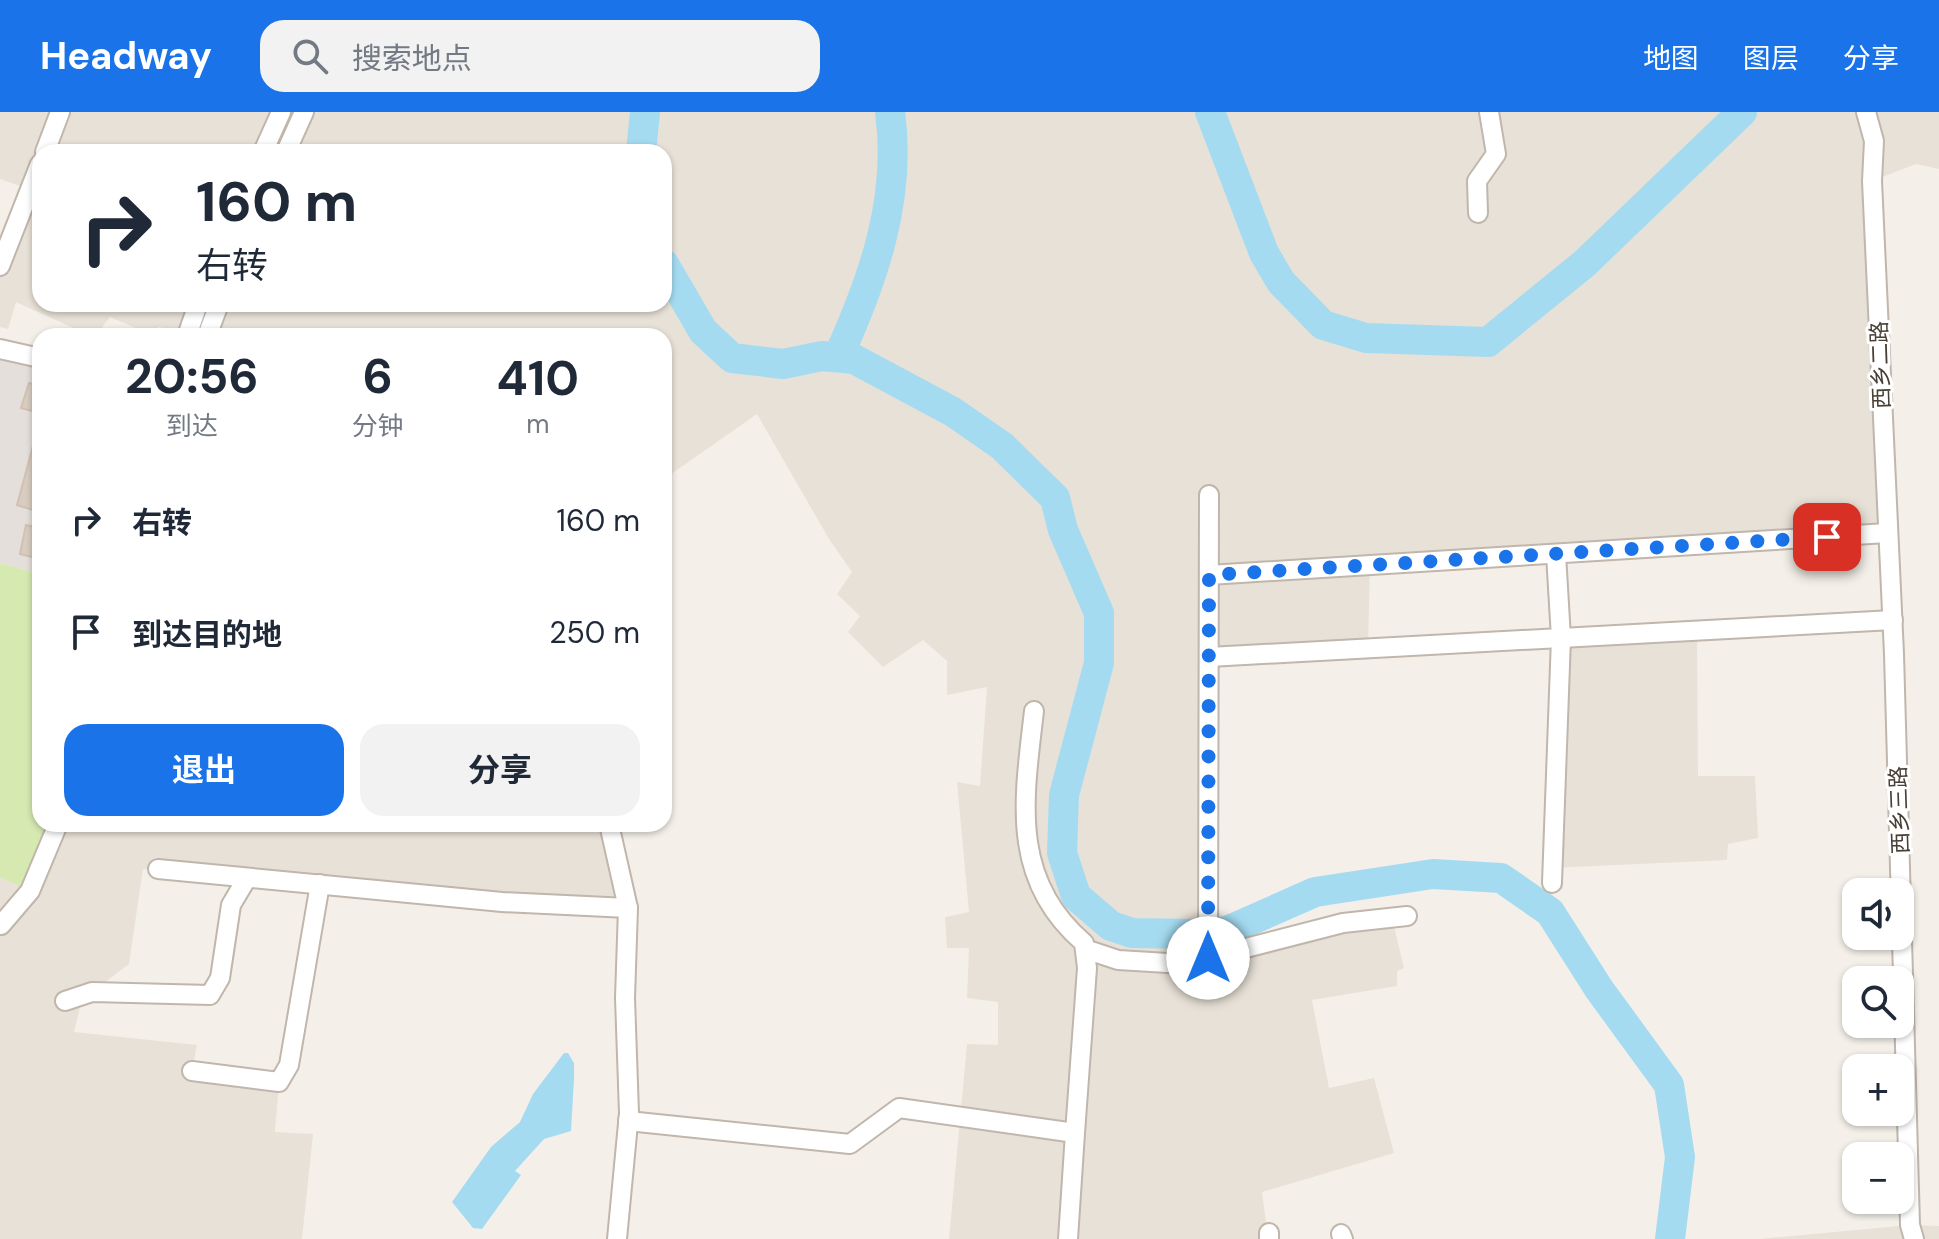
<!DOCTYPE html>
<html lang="zh">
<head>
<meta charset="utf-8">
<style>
  :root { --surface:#fff; --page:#f2f2f3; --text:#1f2937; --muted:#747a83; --accent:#1a73e8 }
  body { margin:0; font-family:"DM Sans","Noto Sans SC",sans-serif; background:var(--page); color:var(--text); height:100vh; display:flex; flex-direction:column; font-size:30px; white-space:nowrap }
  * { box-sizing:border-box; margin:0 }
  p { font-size:26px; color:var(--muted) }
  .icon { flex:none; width:44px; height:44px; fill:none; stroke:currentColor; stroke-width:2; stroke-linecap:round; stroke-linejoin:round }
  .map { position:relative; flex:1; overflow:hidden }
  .side { position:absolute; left:32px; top:216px; width:640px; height:504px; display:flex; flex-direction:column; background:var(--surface); border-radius:24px; box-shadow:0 2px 6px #0004 }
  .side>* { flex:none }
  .top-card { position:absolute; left:32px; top:32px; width:640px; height:168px; border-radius:24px; box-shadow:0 2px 6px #0004; background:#fff; color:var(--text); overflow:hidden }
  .tools { position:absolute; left:1842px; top:766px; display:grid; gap:16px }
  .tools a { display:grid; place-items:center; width:72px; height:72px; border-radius:16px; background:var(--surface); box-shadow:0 2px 6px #0004; font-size:40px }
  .pin { position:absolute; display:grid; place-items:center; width:68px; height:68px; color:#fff; margin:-34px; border-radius:16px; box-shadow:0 4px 12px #0006 }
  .me { position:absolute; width:88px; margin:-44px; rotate:0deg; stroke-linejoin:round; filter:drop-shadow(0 0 6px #0008) }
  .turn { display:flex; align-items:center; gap:28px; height:168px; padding:0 32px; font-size:36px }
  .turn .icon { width:104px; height:104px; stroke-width:2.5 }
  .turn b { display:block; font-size:56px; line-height:68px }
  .eta { display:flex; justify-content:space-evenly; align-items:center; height:136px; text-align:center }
  .eta b { font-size:48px; font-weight:700; line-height:56px }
  .cta { display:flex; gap:16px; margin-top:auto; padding:16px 32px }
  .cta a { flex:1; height:92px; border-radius:24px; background:var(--accent); color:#fff; font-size:32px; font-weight:700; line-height:92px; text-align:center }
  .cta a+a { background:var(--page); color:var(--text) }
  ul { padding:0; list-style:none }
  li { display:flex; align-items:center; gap:24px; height:112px; padding:0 32px }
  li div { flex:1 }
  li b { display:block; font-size:30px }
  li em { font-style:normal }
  header { display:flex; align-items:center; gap:48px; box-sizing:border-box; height:112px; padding:0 40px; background:var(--accent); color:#fff }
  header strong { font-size:38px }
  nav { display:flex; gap:44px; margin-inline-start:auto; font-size:28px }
  .search { width:560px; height:72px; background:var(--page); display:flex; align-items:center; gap:20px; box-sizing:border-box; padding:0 28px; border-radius:24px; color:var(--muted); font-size:30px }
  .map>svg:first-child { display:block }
</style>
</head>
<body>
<header>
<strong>Headway</strong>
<div class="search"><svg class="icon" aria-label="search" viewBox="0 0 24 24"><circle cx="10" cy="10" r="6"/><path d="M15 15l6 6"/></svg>搜索地点</div>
<nav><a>地图</a><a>图层</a><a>分享</a></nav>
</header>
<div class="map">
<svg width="1939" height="1127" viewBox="0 0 1939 1127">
  <rect width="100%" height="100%" fill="#f4f0e9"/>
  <g fill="#e8e1d7">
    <polygon points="0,0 57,0 26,76 0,67"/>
    <polygon points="64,0 277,0 259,40 48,40"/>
    <polygon points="306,0 1939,0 1939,57 1916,52 1872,69 1883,419 1370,453 1368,535 1208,545 1206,844 1392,806 1404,856 1397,859 1397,874 1312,888 1329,976 1374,966 1394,1041 1262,1080 1268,1127 949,1127 967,932 998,933 998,890 967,886 969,836 947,836 945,805 969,800 957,670 980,674 987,575 947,583 947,549 923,528 883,555 848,520 860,504 837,482 852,460 829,427 757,302 664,367 664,224 209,224 222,192 664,192 664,40 288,40"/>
    <polygon points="40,61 40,192 195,192 187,222 159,215 152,223 110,205 95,224 91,224 16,190 8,217 0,215 0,163"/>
    <polygon points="1697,518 1698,664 1755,664 1758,726 1728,732 1727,748 1552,756 1561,526"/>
    <polygon points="58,712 609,712 628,796 143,757 129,852 92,880 83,883 74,920 197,933 192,959 279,970 275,1020 313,1022 302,1127 0,1127 0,765 31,779"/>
    <polygon points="1910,1113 1939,1114 1939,1127 1759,1127"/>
  </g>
  <polygon fill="#e4dfda" points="0,237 40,246 40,462 0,451"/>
  <polygon fill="#d6e9b1" points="0,451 40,462 40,712 58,712 30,779 0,765"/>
  <polygon fill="#a5dbf1" points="564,941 568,941 574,951 574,967 571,1019 544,1027 515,1059 521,1063 482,1117 473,1116 452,1090 491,1035 520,1010 533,982"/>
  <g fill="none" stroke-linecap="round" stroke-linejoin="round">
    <g stroke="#a5dbf1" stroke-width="30">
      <polyline points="1210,0 1264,141 1281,170 1323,213 1366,226 1488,230 1585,151 1742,0"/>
      <polyline points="641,40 645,0"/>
      <polyline points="664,152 703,219 732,246 783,252 822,244 854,247 953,300 1002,334 1055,386 1063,418 1099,501 1099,551 1064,683 1062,741 1076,784 1111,814 1132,821 1195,822 1227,819 1315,780 1433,762 1501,766 1550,800 1599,877 1669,973 1680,1045 1670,1127"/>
      <path d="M838,245C873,168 902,87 890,0"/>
    </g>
  </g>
  <g fill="#d9cdc1" stroke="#d1c1b1" stroke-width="2">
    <polygon points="29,271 40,274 40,301 21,296"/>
    <polygon points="36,323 40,323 40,372 33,398 17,393"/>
    <polygon points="26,413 40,416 40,447 20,442"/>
  </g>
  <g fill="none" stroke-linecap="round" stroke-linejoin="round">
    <defs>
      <g id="minor">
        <polyline points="1866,0 1874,29 1872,69 1894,542 1910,1113 1914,1127"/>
        <polyline points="45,40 60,0"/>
        <polyline points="263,40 281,0"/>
        <polyline points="286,40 304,0"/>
        <polyline points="1478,101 1477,69 1496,42 1489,0"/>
        <polyline points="0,154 40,52"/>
        <polyline points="187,224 198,192"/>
        <polyline points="207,224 219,192"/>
        <polyline points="0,237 40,246"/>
        <polyline points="1209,463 1887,421"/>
        <polyline points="1209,545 1893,508"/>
        <path d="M1034,599C1024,686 1009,767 1084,831L1087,856L1075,1021"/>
        <polyline points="609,712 628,796 625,886 629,1001 617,1127"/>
        <polyline points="158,757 502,790 628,796"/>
        <polyline points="1552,771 1561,526 1556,442"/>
        <polyline points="1,813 30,779 58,712"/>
        <polyline points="1085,837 1118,848 1184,852 1343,811 1407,804"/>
        <polyline points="1208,846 1209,383"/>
        <polyline points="65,889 92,880 210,883 220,866 231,793 247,766"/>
        <polyline points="192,959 279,970 289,953 320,772"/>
        <polyline points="628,1009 850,1032 899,996 1075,1021 1068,1127"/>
        <polyline points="1341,1122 1343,1127"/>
        <polyline points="1269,1127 1269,1121"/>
      </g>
    </defs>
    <use href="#minor" stroke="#c0b6ab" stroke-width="22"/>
    <use href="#minor" stroke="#fff" stroke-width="18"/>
  </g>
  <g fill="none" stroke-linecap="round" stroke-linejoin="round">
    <polyline stroke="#1a73e8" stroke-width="14" stroke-dasharray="0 25.2" points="1208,846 1209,463 1827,425"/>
  </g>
  <g text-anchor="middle" stroke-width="6" stroke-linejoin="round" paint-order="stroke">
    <g font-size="22" fill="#484037" stroke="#fff">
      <text transform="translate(1880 253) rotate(-92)" y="8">西乡二路</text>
      <text transform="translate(1899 698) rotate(-92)" y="8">西乡三路</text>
    </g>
  </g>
</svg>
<div class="tools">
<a><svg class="icon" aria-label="sound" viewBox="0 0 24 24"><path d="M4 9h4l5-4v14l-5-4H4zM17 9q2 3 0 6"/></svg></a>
<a><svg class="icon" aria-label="search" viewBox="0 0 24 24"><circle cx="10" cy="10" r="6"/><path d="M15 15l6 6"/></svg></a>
<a>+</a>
<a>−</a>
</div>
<div class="pin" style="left:1827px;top:425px;background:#d93025"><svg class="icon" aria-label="arrive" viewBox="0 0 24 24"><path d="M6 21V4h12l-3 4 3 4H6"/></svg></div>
<svg class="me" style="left:1208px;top:846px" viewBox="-20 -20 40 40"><circle r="19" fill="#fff"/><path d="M0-13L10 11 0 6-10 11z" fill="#1a73e8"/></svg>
<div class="top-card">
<div class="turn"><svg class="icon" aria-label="right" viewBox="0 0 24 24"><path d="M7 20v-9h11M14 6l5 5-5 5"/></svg><div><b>160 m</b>右转</div></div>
</div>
<section class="side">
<div class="eta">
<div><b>20:56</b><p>到达</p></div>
<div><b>6</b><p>分钟</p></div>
<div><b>410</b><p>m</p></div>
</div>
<ul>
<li><svg class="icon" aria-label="right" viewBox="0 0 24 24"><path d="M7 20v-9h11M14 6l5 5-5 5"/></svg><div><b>右转</b></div><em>160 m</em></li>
<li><svg class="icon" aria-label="arrive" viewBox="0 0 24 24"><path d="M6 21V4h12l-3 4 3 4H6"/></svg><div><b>到达目的地</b></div><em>250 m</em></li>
</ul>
<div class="cta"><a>退出</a><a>分享</a></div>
</section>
</div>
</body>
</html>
